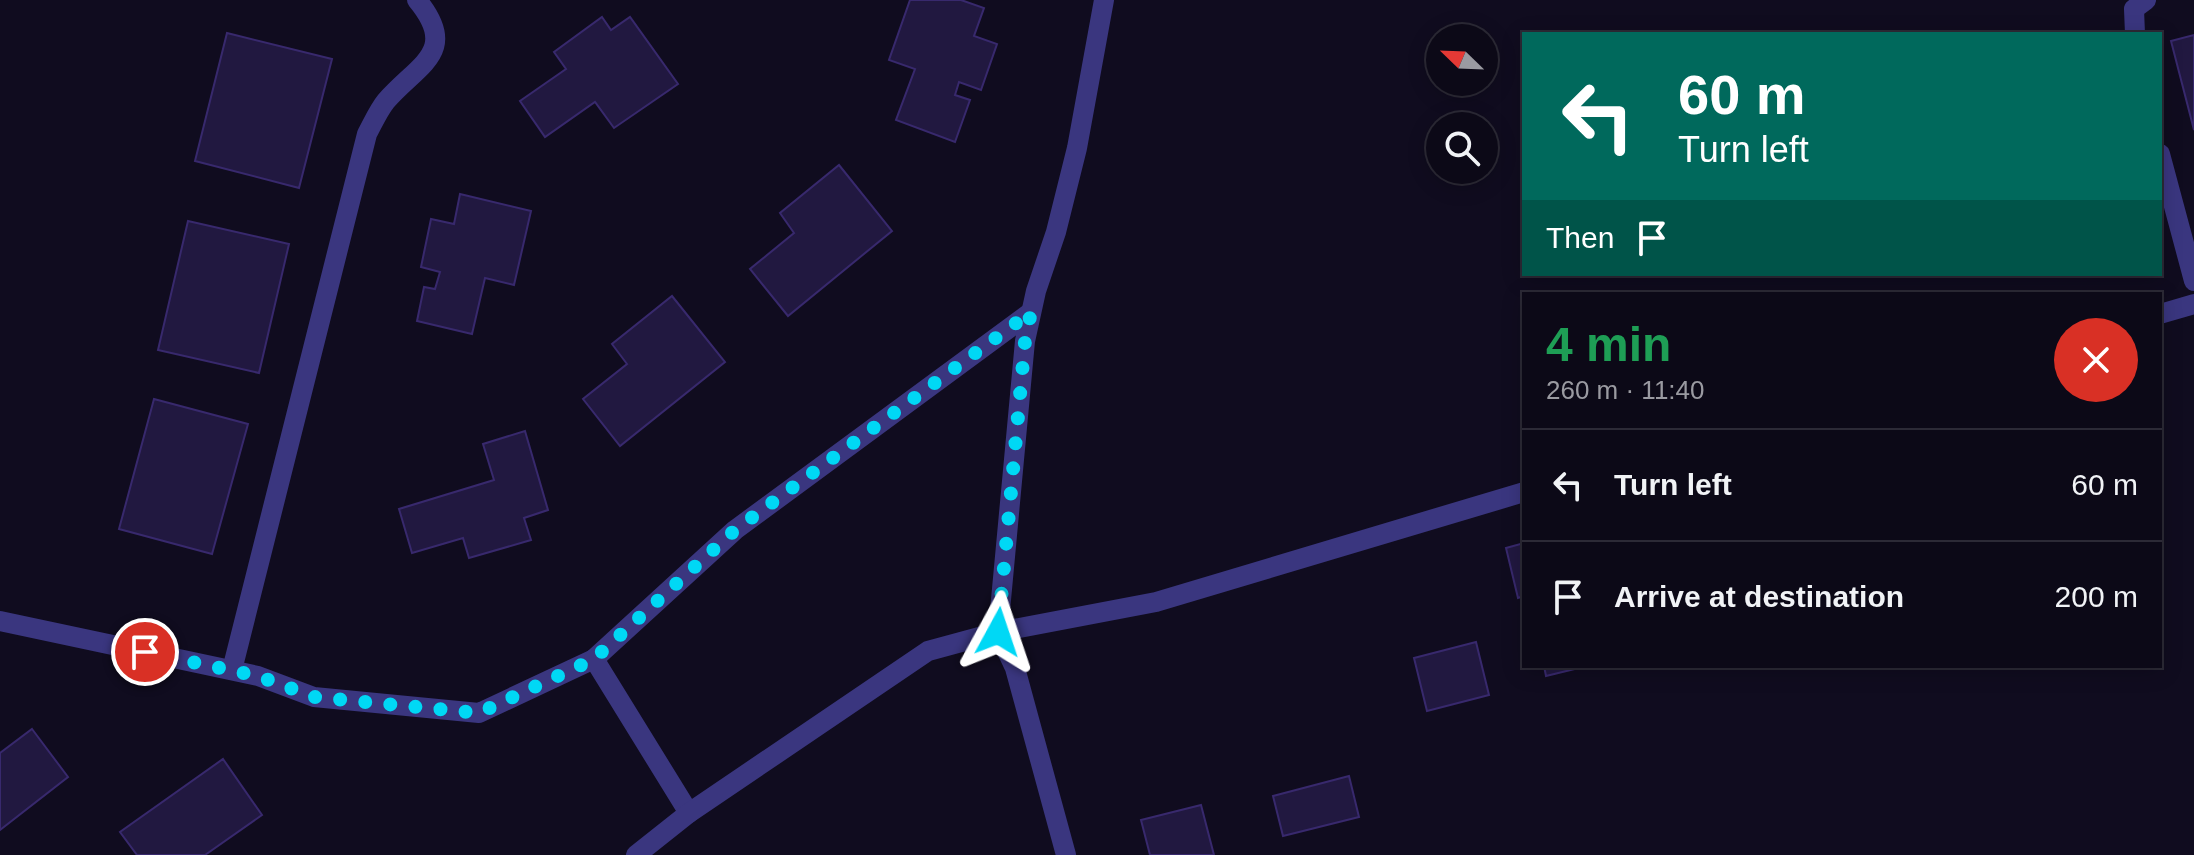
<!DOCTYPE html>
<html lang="en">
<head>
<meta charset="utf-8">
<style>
  :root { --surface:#0c0917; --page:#1a1724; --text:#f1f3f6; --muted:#9a9aa1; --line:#2c2a36 }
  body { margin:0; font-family:Arial,sans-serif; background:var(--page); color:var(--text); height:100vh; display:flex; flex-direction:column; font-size:30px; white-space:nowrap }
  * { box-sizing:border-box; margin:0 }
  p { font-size:26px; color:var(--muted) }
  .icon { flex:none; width:44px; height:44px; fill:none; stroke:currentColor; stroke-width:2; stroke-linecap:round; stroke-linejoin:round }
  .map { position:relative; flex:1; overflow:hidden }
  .details { position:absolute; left:1522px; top:292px; width:640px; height:376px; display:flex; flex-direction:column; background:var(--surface); border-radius:0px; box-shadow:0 4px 20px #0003,0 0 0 2px var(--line) }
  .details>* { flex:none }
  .top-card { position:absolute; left:1522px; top:32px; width:640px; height:244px; border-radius:0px; box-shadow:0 4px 20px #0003,0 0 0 2px var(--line); background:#00695c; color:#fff; overflow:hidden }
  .needle { width:52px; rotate:293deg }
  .buttons { position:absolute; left:1426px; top:24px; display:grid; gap:16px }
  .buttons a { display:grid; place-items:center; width:72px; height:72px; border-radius:50%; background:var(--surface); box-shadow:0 4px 20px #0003,0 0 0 2px var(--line); font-size:40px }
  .pin { position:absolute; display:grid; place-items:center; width:68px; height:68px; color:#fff; margin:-34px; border:4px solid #fff; border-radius:50%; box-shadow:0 2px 8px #0007 }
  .me { position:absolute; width:88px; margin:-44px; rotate:5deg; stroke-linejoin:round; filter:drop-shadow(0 0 6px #0008) }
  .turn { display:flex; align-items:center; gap:28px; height:168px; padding:0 24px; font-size:36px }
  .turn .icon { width:104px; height:104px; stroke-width:2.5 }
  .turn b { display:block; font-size:56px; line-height:68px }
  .then { display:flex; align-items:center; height:76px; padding:0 24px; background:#0003; gap:16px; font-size:30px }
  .round { display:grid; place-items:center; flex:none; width:84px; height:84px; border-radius:42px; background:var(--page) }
  .head { display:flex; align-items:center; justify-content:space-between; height:136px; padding:0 24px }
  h1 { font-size:48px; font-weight:800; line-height:60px; color:#1e9e55 }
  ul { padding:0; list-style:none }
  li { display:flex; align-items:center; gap:24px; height:112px; padding:0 24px; border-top:2px solid var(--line) }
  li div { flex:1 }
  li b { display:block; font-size:30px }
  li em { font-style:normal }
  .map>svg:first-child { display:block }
</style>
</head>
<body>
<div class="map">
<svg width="2194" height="855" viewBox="0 0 2194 855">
  <rect width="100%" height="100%" fill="#100c1f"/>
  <g fill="#211840" stroke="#38296d" stroke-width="2">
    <polygon points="910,0 961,0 984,8 974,36 997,44 981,90 959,82 955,95 970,100 955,142 896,120 915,69 889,60"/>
    <polygon points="602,17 611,30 630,17 678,84 614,128 595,102 545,137 520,101 566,69 554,52"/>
    <polygon points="227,33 332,59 299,188 195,161"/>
    <polygon points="2194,35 2194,130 2171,41"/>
    <polygon points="839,165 892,231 788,316 750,269 794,233 780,213"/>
    <polygon points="460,194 531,211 514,285 485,278 472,334 417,321 424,287 435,289 440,272 421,267 431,219 454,224"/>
    <polygon points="188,221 289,244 259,373 158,350"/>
    <polygon points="672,296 725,362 620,446 583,399 627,364 612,344"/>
    <polygon points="154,399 248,424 212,554 119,529"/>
    <polygon points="525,431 548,510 524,518 531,540 469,558 463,538 412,553 399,509 494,480 483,444"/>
    <polygon points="1524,543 1524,596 1518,598 1506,548"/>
    <polygon points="1476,642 1489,695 1427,711 1414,658"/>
    <polygon points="1544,666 1587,666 1546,676"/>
    <polygon points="32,729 68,777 0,830 0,753"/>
    <polygon points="223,759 262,815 205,855 137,855 120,832"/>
    <polygon points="1349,776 1359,817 1283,836 1273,796"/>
    <polygon points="1201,805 1214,855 1150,855 1141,820"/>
  </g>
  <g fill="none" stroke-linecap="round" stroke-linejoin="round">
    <g stroke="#3a367f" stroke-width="20">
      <polyline points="2135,34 2134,9 2146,0"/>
      <polyline points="2160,154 2194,281"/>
      <polyline points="2160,314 2194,304"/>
      <polyline points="0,621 258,676 314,697 479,713 594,659"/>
      <path d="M232,670L367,134C373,123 378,111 386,101C418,64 460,52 417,0"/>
      <polyline points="689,813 594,659 735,530 1031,312"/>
      <polyline points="636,855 689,813 928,651 998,632 1156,602 1524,492"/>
      <polyline points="1066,855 1015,668 998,632 1025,341 1036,291 1056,232 1077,148 1104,0"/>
    </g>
  </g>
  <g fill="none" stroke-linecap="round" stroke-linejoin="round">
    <polyline stroke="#00d8f5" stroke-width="14" stroke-dasharray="0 25.2" points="145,652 258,676 314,697 479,713 594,659 735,530 1031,312 1025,341 998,632"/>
  </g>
</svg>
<div class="buttons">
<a><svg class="needle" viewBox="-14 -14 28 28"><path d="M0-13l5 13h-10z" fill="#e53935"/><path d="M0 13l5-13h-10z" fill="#9a9aa1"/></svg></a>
<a><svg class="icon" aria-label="search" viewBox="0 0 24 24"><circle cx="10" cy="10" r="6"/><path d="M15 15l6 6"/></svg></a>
</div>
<div class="pin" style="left:145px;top:652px;background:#d93025"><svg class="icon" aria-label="arrive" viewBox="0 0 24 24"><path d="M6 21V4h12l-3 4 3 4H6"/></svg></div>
<svg class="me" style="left:998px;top:632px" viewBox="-20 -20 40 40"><path d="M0-17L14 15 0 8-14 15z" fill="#00d8f5" stroke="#fff" stroke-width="4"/></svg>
<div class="top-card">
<div class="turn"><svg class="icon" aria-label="left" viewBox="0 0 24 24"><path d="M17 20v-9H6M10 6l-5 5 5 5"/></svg><div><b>60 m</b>Turn left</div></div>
<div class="then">Then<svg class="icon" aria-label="arrive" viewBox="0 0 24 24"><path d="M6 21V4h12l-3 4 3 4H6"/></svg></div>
</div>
<section class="details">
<div class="head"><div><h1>4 min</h1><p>260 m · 11:40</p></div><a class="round" style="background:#d93025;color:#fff"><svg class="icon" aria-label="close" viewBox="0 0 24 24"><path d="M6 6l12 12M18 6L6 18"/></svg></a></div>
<ul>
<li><svg class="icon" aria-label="left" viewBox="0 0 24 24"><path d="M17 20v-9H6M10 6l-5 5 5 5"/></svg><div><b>Turn left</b></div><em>60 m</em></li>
<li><svg class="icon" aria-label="arrive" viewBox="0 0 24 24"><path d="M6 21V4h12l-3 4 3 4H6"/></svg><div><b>Arrive at destination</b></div><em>200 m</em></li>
</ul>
</section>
</div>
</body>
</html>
